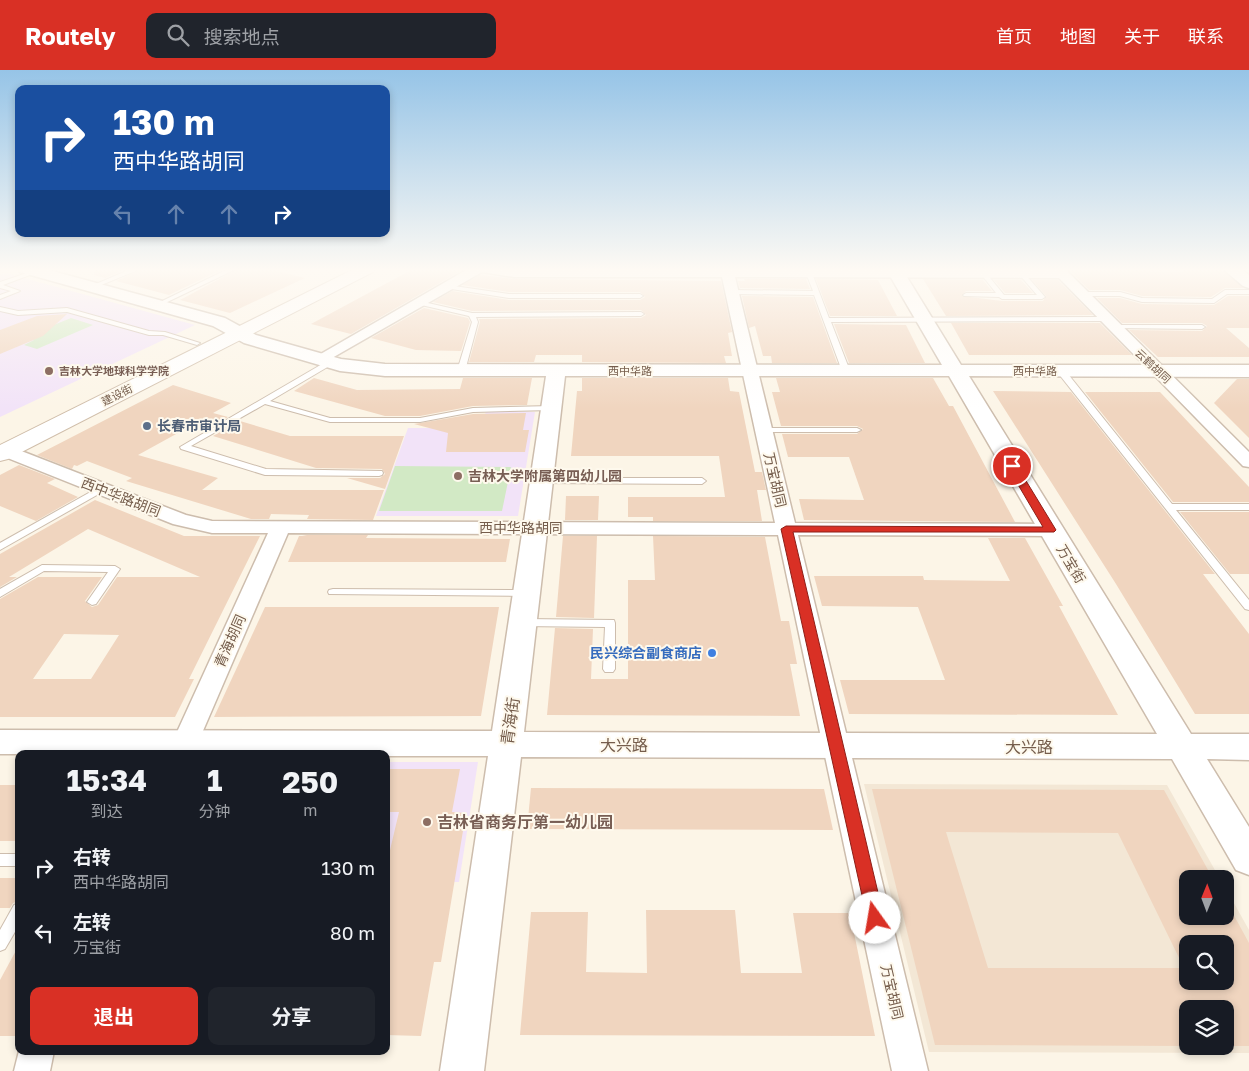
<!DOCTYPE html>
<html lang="zh">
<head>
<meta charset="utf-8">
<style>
  :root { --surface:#171b24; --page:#20242c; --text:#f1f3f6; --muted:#9ea1a6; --accent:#d93025 }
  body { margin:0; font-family:"Golos Text","Noto Sans SC",sans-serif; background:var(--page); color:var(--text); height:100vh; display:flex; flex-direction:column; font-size:19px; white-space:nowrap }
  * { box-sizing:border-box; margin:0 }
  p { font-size:16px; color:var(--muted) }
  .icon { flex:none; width:28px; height:28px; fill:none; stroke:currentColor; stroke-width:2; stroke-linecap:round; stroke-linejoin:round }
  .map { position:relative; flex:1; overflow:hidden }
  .details { position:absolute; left:15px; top:680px; width:375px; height:305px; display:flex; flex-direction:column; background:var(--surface); border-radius:10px; box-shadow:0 2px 8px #0003 }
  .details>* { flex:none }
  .banner { position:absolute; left:15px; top:15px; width:375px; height:152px; border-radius:10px; box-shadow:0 2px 8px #0003; background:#1a4fa0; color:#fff; overflow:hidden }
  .needle { width:32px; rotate:1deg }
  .controls { position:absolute; left:1179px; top:800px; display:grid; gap:10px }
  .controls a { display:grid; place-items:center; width:55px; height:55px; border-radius:10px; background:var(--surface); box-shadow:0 2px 8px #0003; font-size:25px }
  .pin { position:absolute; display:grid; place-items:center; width:42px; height:42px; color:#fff; margin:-21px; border:2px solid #fff; border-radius:50%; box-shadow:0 1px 5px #0007 }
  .me { position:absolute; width:55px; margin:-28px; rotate:347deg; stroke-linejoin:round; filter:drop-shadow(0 0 4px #0008) }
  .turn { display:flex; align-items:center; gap:18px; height:105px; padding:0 15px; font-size:22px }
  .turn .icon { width:65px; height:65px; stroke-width:2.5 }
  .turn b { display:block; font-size:35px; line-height:42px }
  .lanes { display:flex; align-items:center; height:48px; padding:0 15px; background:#0003; justify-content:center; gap:25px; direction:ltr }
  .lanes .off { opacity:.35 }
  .eta { display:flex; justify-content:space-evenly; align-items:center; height:85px; text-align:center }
  .eta b { font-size:30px; font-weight:700; line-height:35px }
  .button { display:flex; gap:10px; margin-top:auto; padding:10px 15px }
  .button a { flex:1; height:58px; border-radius:10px; background:var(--accent); color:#fff; font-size:20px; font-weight:700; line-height:58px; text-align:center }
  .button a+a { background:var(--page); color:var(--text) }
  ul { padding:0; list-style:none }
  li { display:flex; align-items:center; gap:15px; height:65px; padding:0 15px }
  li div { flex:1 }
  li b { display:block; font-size:19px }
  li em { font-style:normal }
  header { display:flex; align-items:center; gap:30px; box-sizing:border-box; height:70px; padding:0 25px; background:var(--accent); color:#fff }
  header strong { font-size:24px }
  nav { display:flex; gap:28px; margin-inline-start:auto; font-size:18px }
  .search { width:350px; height:45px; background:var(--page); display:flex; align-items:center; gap:12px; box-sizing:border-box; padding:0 18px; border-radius:10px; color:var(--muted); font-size:19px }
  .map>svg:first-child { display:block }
</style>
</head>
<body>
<header>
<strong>Routely</strong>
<div class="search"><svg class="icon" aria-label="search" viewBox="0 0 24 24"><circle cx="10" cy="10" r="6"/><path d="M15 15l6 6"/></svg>搜索地点</div>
<nav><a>首页</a><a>地图</a><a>关于</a><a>联系</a></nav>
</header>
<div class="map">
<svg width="1249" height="1001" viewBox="0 0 1249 1001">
  <rect width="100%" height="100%" fill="#fcf5e7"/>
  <path fill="#f3e7d5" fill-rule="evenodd" d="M864,714L1167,715L1220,809H1188V846H1225V817L1249,860V983L929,982ZM1188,874H1225V911H1188ZM1188,939H1225V976H1188Z"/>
  <g fill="#f2e3f8">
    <polygon points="6,203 195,255 0,347 0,205"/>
    <polygon points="486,341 535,342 518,446 376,446 408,358 482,358"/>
    <polygon points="386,692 478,692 459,812 390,812 386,827"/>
  </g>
  <g fill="#d2e9c5">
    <polygon points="71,248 93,255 37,279 24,275 34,270 24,267"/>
    <polygon points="395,396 511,397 502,441 379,441"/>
  </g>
  <g fill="#f0d5bf" fill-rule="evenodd">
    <polygon points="95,199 126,199 105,208 94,205"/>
    <polygon points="142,199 223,199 169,225 116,211"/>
    <polygon points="238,199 269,199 305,208 230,243 180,230"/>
    <polygon points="413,199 464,199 351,264 311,254"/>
    <polygon points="1068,199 1182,202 1186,199 1221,199 1243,218 1225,218 1211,227 1142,226 1120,220 1089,220"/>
    <polygon points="480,205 517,209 721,211 732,262 728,263 732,286 724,286 726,293 582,292 582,285 536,285 534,292 469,292 480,252 479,249 641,248 646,245 641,240 472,241 433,232 452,221 509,230 640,230 645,227 640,222 509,222 462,215"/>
    <polygon points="744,209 806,209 810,219 740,218 738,211 745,211"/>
    <polygon points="816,209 878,210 897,246 830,246"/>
    <polygon points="923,209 983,210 992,221 966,221 962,226 1002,231 1043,231 1046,226 1032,210 1058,210 1093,245 946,246"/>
    <polygon points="994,210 1021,210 1033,223 1005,223"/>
    <polygon points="742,226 813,227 837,293 772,293 771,286 763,286 755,256 749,258"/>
    <polygon points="1228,226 1249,226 1249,258 1226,258 1249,278 1249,287 1158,287 1129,260 1202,261 1207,256 1202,253 1122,253 1097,228 1120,228 1142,234 1214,235"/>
    <polygon points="424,238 468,248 470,252 461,281 416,280 371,268"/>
    <polygon points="67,244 43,266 0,284 0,260 37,246"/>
    <polygon points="951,253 1100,253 1132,285 969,285"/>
    <polygon points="834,254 906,255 925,293 849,293"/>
    <polygon points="314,308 357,320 460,319 463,308 532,308 527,335 473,336 420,346 385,346 294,321"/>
    <polygon points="582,308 728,308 730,321 739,322 755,402 762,402 766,420 757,420 762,451 653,451 653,447 628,447 628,427 725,427 719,386 571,386 577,321 582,321"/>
    <polygon points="776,308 933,308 949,336 953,336 1015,452 804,450 799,429 864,430 849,387 788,387 782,364 857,364 863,359 857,356 781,356 772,322 780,322"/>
    <polygon points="1237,309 1249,309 1249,368 1214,333"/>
    <polygon points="173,315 231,333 213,343 228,347 202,362 187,358 138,385 218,408 202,420 384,420 373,450 307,449 309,445 271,444 269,449 251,449 126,411 132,408 87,391 77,396 74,395 72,399 37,385"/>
    <polygon points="993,321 1071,322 1215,504 1203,504 1249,564 1249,644 1195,644 1116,514"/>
    <polygon points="1085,322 1160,322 1249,417 1249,432 1173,432"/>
    <polygon points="526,343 523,360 529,360 525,382 446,382 448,363 414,354 473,344"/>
    <polygon points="240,351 290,366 404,366 385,419 347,408 380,408 385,404 382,399 316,398 213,366"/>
    <polygon points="19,395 55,409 47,413 78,427 36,451 0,436 0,405"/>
    <polygon points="566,426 599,426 598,450 565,450"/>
    <path d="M95,430L184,466H260L189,609H194L175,647H0V529L38,507H102L85,531L92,537L98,535L117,507H200L88,459L9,507H17L0,517V484ZM64,564L119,565L91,609H33Z"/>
    <polygon points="1180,442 1249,442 1249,504 1230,504"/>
    <polygon points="302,465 368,465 366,468 510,469 506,492 288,492 299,466 307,466"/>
    <polygon points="563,466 597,466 594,548 556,547"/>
    <polygon points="653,466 765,467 781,551 789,551 797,594 790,594 800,646 547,645 555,558 593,559 591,609 628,609 628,510 655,510"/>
    <polygon points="988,468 1025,468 1063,536 1059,536 1118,645 849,644 840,610 945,610 918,537 822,536 814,506 923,506 924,510 1010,511"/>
    <polygon points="265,537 499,537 481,646 214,647"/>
    <polygon points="386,699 460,699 452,742 466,743 441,892 434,892 421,966 386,965 386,797 399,742 386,742"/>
    <rect x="0" y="715" width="19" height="56"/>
    <polygon points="531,718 824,719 833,760 527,759"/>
    <path d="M872,719L1164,720L1213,809H1188V846H1225V829L1249,873V976H1225V939H1188V976L935,975ZM946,762L1118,763L1184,898H988ZM1188,874H1225V911H1188Z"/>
    <polygon points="0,808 19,808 19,831 13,833 10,838 0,838"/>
    <polygon points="646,840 735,840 741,903 802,903 793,843 850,843 875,966 520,965 531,842 588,842 586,902 647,903"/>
    <polygon points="19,875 19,966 0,966 0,910"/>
  </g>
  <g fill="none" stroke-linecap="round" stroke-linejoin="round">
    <defs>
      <g id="service">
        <polygon points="131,199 140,199 94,218 89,217"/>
        <polygon points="228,199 236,199 159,236 154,235"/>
        <polygon points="33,201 38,202 3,215 20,221 0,229 0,225 11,221 0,218 0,212"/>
        <polygon points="809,201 812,203 829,248 1106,247 1109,249 1106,251 831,252 850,301 846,303 842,301 814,225 732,224 729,222 732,220 813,221 806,203"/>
        <polygon points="984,202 986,203 1004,225 1037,225 1019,204 1024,203 1045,227 1042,229 1002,229 999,227 964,226 963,225 966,223 996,223 981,204"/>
        <polygon points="447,215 509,224 640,224 643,226 640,228 509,228 445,218 445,216"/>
        <polygon points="1249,220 1249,224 1227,224 1214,233 1142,232 1120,226 1082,226 1079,224 1082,222 1120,222 1142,228 1212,229 1225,220"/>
        <polygon points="419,231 472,243 641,242 644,244 641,246 476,247 478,252 465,301 461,303 457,301 472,252 469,246 417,234 417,232"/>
        <polygon points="0,237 18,241 67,238 149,261 165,262 200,273 197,275 163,265 149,265 67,242 18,245 0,241"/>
        <polygon points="1113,255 1202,255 1205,257 1202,259 1111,258 1110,257"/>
        <polygon points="329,290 336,292 270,331 330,348 420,348 473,338 552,336 556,338 552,340 473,342 420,352 330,352 265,334 191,376 266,399 382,401 383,403 382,405 379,406 265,405 181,379 180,377"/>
        <polygon points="1058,299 1064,299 1172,434 1249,434 1249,440 1176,440 1249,530 1249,540 1245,539 1058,303"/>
        <polygon points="761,358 857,358 861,360 857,362 761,362"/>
        <polygon points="542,408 702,408 706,411 702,414 539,413 538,411 539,409"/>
        <polygon points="101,416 105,419 104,421 0,480 0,473"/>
        <polygon points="42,495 115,496 120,499 96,534 92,535 87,532 108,502 44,501 0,527 0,519"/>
        <polygon points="333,519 527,520 532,523 527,526 329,524 328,522 329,520"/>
        <polygon points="524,549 614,550 615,553 615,599 613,602 605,602 603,599 605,557 520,556 519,553 520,550"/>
        <rect x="0" y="784" width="19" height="12"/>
        <polygon points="19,833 19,855 5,879 0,881 0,860 14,835"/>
      </g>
      <g id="minor">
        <polygon points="468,199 1065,199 1249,382 1249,397 1243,396 1059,208 735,207 795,453 1051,454 1058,456 1061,460 1058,464 1051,466 798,465 928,1001 892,1001 778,465 288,463 193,684 167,684 268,463 212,463 173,454 0,385 0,377 11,377 186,445 212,451 775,453 722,207 514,207 482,202 325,292 320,294 312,289"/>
        <polygon points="19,981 54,981 50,1001 14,1001"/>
      </g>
      <g id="tertiary">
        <path d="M18,199H45L225,248L256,265L341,289L385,294L942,295L886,199H902L961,295H1249V307L969,306L1191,664H1249V690L1207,689L1249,757V805L1236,800L1172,689L521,687L484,1001H440L488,686H386V684H0V660L492,661L546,306H385L340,301L244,273L213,256L20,202ZM565,306H949L1157,664L524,662Z"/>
        <polygon points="1223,199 1241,199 1249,205 1249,218 1243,216"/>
      </g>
      <polygon id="secondary" points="354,199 375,199 373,202 8,389 0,391 0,375"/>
    </defs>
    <use href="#service" stroke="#cdbdad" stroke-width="2"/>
    <use href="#minor" stroke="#cdbdad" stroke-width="3"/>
    <use href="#tertiary" stroke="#cdbdad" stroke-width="3"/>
    <use href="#secondary" stroke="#d0beaa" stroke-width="2"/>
    <use href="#service" fill="#fff" fill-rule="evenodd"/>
    <use href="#minor" fill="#fff" fill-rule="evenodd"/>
    <use href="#tertiary" fill="#fff" fill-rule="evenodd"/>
    <use href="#secondary" fill="#fff" fill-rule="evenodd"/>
  </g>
  <linearGradient id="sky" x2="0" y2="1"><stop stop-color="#96c4e7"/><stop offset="0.59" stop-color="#fefaf4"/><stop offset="1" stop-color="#fefaf4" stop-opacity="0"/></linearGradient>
  <rect width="1249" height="339" fill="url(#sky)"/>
  <polygon fill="#d93025" stroke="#8d1f18" points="1009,394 1017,396 1056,460 1054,462 793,462 884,848 881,854 875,856 869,854 867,848 781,459 786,456 1043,457 1007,396"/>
  <g fill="#8d6e63" stroke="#fef9ed" stroke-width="2">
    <circle cx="49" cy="301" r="5"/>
    <circle cx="458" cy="406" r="5"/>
    <circle cx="427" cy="752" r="5"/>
  </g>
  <circle fill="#5c6f8a" stroke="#fef9ed" stroke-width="2" cx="147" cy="356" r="5"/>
  <circle fill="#3f7fe0" stroke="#fef9ed" stroke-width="2" cx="712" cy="583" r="5"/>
  <g text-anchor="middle" stroke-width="4" stroke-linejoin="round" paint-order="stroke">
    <g font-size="11" fill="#755d4c" stroke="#fef9ed">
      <text transform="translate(1153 296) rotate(43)" y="4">云鹤胡同</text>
      <text x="630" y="305">西中华路</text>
      <text x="1035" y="305">西中华路</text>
      <text transform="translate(117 325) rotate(-27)" y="4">建设街</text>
    </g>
    <g font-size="11" font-weight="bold" fill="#785e54" stroke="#fef9ed" text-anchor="start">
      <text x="59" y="305">吉林大学地球科学学院</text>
    </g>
    <g font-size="14" font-weight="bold" fill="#4e5e75" stroke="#fef9ed" text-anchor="start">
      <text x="157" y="361">长春市审计局</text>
    </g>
    <g font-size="14" font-weight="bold" fill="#785e54" stroke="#fef9ed" text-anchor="start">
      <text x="468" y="411">吉林大学附属第四幼儿园</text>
    </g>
    <g font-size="14" fill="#755d4c" stroke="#fef9ed">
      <text transform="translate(775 410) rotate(77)" y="5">万宝胡同</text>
      <text transform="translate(121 427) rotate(21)" y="5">西中华路胡同</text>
      <text x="521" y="463">西中华路胡同</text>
      <text transform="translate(1071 494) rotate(59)" y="5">万宝街</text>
      <text transform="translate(230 571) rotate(-66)" y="5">青海胡同</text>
      <text transform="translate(892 922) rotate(77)" y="5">万宝胡同</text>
    </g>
    <g font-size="14" font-weight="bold" fill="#366cbe" stroke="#fef9ed" text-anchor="end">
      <text x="702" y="588">民兴综合副食商店</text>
    </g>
    <g font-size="16" fill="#755d4c" stroke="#fef9ed">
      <text transform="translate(510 651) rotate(-82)" y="6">青海街</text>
      <text x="624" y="681">大兴路</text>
      <text x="1029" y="683">大兴路</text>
    </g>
    <g font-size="16" font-weight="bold" fill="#785e54" stroke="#fef9ed" text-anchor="start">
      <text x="437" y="758">吉林省商务厅第一幼儿园</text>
    </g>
  </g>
</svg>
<div class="controls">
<a><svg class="needle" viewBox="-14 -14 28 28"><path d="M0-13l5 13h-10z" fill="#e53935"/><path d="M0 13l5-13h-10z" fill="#9ea1a6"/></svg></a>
<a><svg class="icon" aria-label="search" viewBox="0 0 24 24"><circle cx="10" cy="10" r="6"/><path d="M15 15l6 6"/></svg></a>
<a><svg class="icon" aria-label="layers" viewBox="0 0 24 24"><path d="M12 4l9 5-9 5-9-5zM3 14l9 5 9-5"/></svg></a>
</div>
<div class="pin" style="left:1012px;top:396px;background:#d93025"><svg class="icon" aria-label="arrive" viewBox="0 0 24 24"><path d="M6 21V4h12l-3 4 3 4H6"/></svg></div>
<svg class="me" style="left:875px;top:848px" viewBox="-20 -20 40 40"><circle r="19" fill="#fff"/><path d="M0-13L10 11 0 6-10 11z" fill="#d93025"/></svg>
<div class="banner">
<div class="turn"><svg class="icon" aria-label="right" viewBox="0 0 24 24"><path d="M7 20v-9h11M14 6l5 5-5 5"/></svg><div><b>130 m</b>西中华路胡同</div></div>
<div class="lanes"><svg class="icon off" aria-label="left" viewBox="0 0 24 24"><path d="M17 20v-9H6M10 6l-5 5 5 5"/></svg><svg class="icon off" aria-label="ahead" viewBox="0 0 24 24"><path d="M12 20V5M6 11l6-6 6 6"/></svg><svg class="icon off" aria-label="ahead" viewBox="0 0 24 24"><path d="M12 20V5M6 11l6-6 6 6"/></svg><svg class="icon" aria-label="right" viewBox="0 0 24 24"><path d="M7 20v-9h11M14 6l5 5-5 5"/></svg></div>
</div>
<section class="details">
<div class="eta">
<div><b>15:34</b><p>到达</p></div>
<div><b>1</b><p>分钟</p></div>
<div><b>250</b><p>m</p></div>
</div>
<ul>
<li><svg class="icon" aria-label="right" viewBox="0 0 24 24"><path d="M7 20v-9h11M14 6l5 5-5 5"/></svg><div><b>右转</b><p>西中华路胡同</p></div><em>130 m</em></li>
<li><svg class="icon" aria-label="left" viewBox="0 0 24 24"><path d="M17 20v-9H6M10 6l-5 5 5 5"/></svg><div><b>左转</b><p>万宝街</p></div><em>80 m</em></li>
</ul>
<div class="button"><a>退出</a><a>分享</a></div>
</section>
</div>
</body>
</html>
